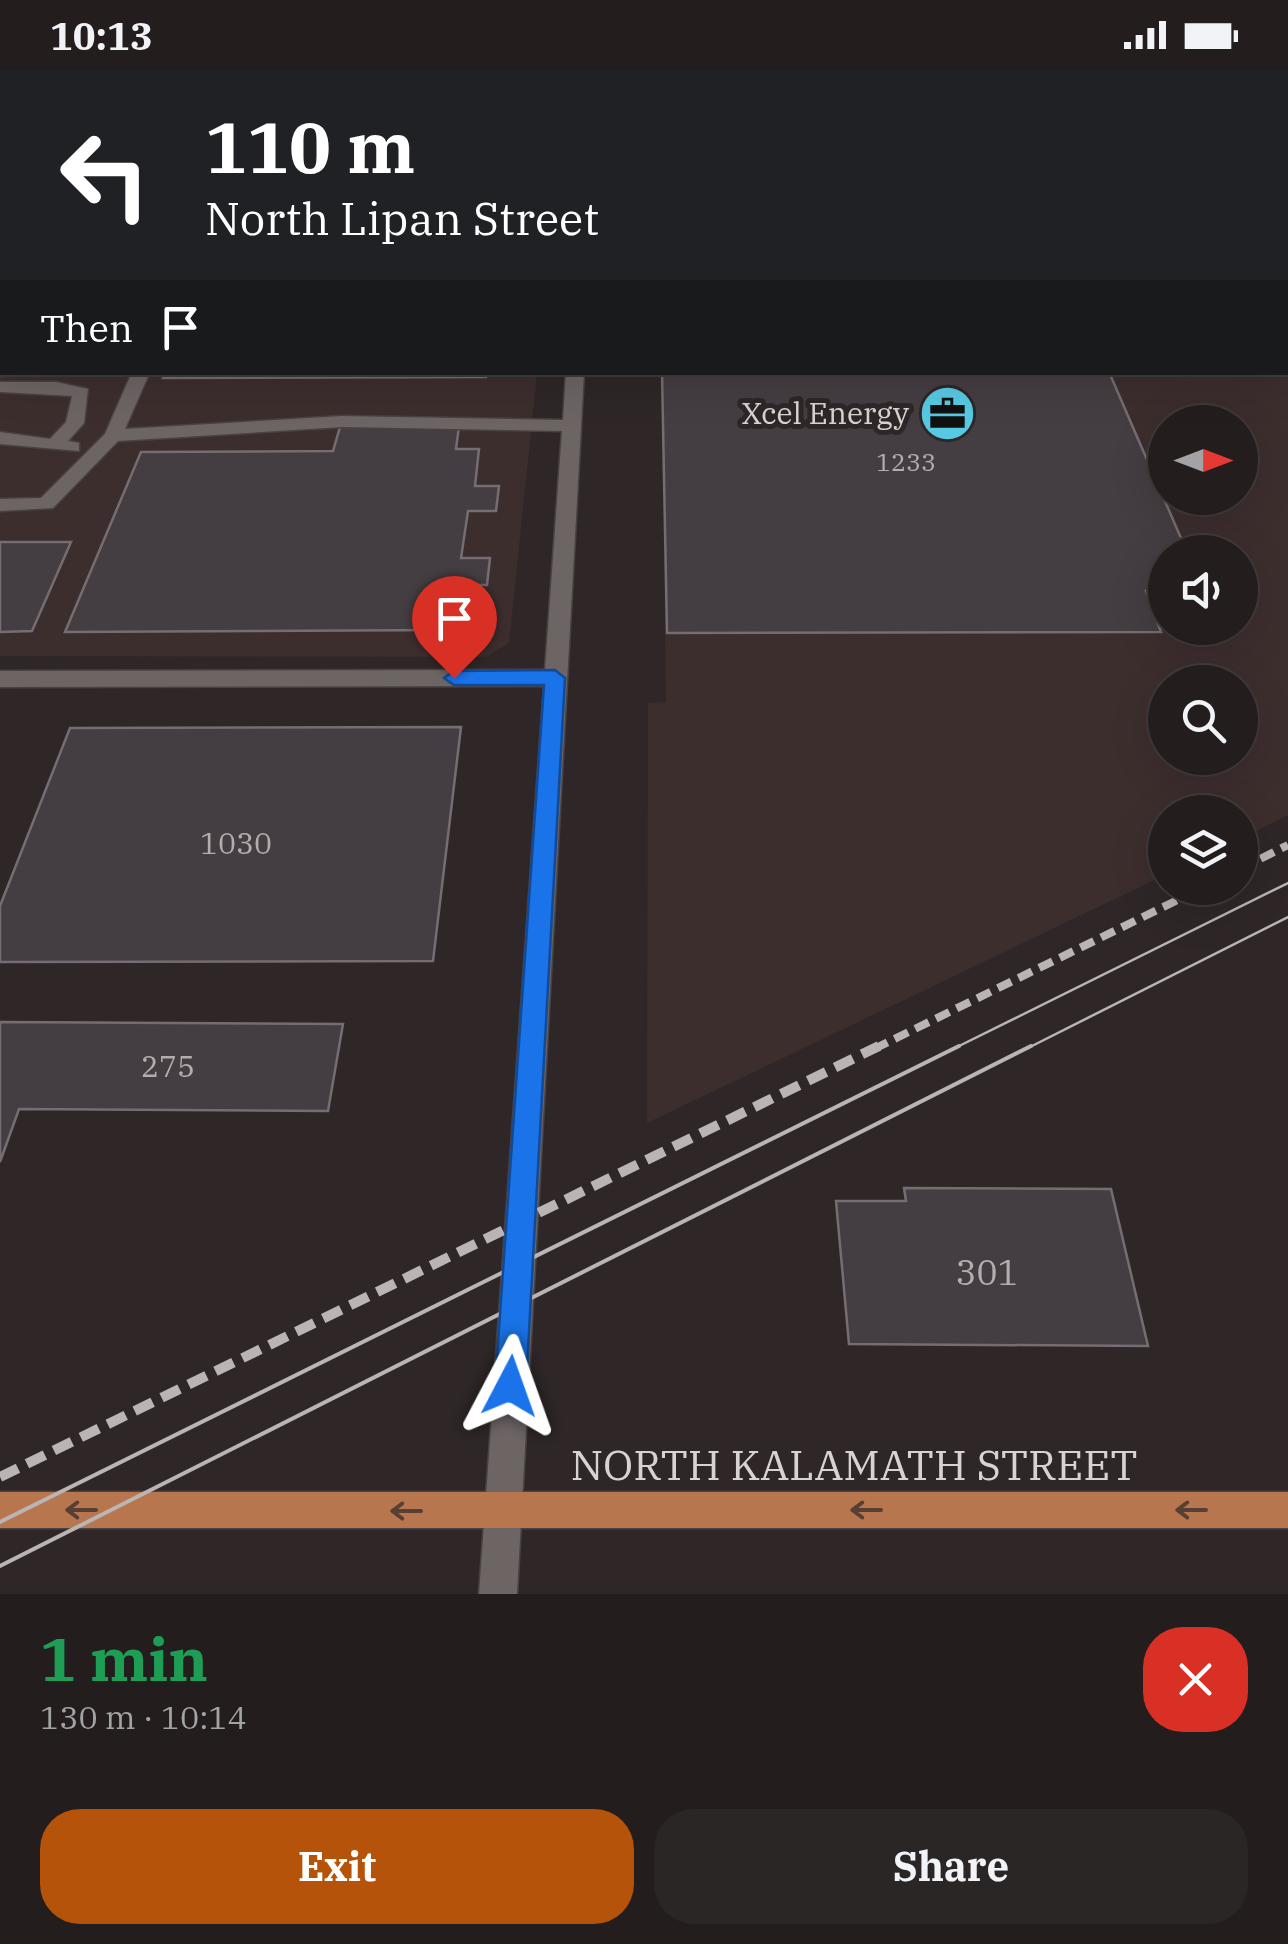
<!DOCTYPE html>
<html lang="en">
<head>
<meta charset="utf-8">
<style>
  :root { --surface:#231d1d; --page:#2b2626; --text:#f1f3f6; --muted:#a3a2a4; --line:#403b3b; --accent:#b45309 }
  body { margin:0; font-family:"IBM Plex Serif",serif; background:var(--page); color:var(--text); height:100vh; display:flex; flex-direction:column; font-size:38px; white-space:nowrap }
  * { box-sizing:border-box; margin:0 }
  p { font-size:32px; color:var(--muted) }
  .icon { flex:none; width:55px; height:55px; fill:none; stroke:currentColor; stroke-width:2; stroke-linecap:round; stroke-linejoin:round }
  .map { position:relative; height:1524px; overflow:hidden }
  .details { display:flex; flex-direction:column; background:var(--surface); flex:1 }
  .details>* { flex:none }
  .banner { position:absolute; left:0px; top:0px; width:1290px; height:305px; box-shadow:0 10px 40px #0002,0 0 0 2px var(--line); background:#202124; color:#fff; overflow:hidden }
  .needle { width:65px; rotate:90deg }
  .tools { position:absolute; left:1148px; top:335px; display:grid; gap:20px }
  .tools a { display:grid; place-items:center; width:110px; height:110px; border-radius:50%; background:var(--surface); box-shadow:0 10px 40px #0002,0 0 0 2px var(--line); font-size:50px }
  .pin { position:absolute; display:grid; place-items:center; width:85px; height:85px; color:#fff; margin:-102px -42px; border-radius:50% 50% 50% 0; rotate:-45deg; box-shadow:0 0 10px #0007 }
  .pin .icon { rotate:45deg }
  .me { position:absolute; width:110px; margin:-55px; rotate:4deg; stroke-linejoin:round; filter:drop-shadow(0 0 8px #0008) }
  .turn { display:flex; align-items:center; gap:35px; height:210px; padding:0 40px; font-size:45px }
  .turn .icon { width:130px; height:130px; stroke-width:2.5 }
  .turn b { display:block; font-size:70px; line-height:85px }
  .then { display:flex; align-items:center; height:95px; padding:0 40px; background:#0003; gap:20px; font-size:38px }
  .round { display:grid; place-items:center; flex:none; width:105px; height:105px; border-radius:40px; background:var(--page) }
  .overview { display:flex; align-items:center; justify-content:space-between; height:170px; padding:0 40px }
  h1 { font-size:60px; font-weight:800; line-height:75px; color:#1e9e55 }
  .button { display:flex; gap:20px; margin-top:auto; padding:20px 40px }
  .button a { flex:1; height:115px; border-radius:40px; background:var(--accent); color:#fff; font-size:40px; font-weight:800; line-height:115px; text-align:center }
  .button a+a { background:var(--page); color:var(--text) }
  .status { display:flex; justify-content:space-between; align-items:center; height:70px; padding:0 50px; background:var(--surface); direction:ltr }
  .status svg { height:28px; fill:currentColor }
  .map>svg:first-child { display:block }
</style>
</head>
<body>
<div class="status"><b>10:13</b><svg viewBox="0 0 49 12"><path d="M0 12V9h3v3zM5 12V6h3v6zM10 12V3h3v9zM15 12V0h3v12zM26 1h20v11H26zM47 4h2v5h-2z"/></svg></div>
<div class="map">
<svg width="1288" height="1524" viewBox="0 0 1288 1524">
  <rect width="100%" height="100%" fill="#2f2727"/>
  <g fill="#3d2e2e" fill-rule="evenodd">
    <path d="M647,0H1288V745L1240,769V742H1165V805L647,1053L648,633L666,632L662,303L1288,302V2ZM1165,352H1240V428H1165ZM1165,482H1240V558H1165ZM1165,612H1240V688H1165Z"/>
    <polygon points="0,272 2,302 537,303 509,573 486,587 0,586"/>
  </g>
  <g fill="#443d41" stroke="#756d71" stroke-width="2.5">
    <polygon points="93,0 336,0 81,2"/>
    <polygon points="336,0 540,0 335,2"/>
    <polygon points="2,24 2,114 0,115 0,25"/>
    <polygon points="0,285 2,302 113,302 0,306"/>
    <polygon points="165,302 486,302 486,307 163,308"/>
    <polygon points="662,302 1109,302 1187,482 1165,482 1165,521 1146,521 1161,562 667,563"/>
    <polygon points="459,356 456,379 479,379 475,416 499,416 496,441 468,441 461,488 490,488 487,515 455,515 449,560 65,562 141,382 333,381 340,357"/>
    <polygon points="0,472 71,472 32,561 0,562"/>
    <polygon points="461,657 433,891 0,892 0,836 70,658"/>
    <polygon points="0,952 343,954 328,1041 19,1039 0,1092"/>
    <polygon points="904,1118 1111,1119 1148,1276 849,1274 836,1131 906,1131"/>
  </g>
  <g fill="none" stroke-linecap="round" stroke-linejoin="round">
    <defs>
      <g id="minor">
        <rect x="588" y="0" width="12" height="2"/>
        <polygon points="2,3 2,11 0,12 0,4"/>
        <rect x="0" y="248" width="2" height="10"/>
        <polygon points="132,302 150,302 125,359 342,346 563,350 566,302 584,302 517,1524 479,1524 544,616 0,617 0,601 545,600 562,361 342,357 118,371 53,438 0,441 0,429 41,428 105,364"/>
        <polygon points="0,312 56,312 88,319 84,353 68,371 79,373 79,381 0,374 0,362 50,369 66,352 72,326 0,322"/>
      </g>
      <rect id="major" x="0" y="1422" width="1288" height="36"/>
    </defs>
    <use href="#minor" stroke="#494242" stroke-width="3"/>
    <use href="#major" stroke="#494242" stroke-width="3"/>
    <use href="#minor" fill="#6d6464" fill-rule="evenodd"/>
    <use href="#major" fill="#b7764e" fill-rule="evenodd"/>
    <g stroke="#bab4b4" stroke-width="2.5">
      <polyline points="953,979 1288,813"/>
      <polyline points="1026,979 1288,847"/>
    </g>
    <g stroke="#bab4b4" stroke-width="4">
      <polyline points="0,1452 959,976"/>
      <polyline points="0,1496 1031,976"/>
    </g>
    <g stroke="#bab4b4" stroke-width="8" stroke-dasharray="15 8" stroke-linecap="butt">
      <polyline points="1240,799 1288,775"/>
      <polyline points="874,979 1202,818"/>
    </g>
    <polyline stroke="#bab4b4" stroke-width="10" stroke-dasharray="20 10" stroke-linecap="butt" points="0,1407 879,976"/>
  </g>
  <defs><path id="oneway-shaft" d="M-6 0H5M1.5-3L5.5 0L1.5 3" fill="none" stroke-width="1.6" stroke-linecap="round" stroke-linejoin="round" transform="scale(2.5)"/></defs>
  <g stroke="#583f33">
    <use href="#oneway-shaft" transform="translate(81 1440) rotate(-180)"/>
    <use href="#oneway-shaft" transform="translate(866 1440) rotate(180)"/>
    <use href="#oneway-shaft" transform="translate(1191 1440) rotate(180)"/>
    <use href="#oneway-shaft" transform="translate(406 1441) rotate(180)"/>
  </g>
  <polygon fill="#1a73e8" stroke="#114b97" stroke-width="2.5" points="555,600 565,608 526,1316 521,1327 510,1332 499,1327 495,1316 544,615 454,615 444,608 454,601"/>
  <defs>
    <symbol id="office-disc" viewBox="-11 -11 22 22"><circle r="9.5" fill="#58c9e3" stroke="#2f2727"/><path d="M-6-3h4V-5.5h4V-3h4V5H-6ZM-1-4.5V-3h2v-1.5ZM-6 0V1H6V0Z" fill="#111"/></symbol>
  </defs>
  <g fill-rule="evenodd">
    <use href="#office-disc" x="916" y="312" width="63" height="63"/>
  </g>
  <g text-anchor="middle" stroke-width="10" stroke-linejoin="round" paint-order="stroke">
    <g font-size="25" fill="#b3adae">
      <text x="906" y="401">1233</text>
    </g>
    <g font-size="30" fill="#d8d2d2" stroke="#2f2727" text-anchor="end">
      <text x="909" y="354">Xcel Energy</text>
    </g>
    <g font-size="30" fill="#b3adae">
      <text x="236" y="784">1030</text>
      <text x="168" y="1007">275</text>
    </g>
    <g font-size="35" fill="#b3adae">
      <text x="987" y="1215">301</text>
    </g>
    <g font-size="42" fill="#d8d2d2" stroke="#2f2727">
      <text x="854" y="1410">NORTH KALAMATH STREET</text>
    </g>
  </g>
</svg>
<div class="tools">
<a><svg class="needle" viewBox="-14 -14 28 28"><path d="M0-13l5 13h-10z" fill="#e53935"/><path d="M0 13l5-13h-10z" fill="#a3a2a4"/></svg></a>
<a><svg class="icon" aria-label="sound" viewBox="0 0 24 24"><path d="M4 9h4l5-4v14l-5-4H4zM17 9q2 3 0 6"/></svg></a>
<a><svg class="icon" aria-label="search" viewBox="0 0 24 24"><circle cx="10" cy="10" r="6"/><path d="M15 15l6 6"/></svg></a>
<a><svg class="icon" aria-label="layers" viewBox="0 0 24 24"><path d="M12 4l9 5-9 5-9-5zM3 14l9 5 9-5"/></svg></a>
</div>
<div class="pin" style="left:454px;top:608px;background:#d93025"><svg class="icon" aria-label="arrive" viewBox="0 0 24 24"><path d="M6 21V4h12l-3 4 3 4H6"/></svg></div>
<svg class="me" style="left:510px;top:1316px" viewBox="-20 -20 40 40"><path d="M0-17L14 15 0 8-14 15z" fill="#1a73e8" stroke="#fff" stroke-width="4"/></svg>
<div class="banner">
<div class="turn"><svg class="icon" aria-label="left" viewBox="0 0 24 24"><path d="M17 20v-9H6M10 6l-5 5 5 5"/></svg><div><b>110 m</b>North Lipan Street</div></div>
<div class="then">Then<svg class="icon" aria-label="arrive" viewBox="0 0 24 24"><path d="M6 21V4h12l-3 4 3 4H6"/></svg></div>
</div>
</div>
<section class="details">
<div class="overview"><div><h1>1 min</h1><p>130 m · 10:14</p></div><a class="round" style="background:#d93025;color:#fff"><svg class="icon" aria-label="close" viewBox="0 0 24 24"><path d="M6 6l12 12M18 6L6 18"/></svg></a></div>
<div class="button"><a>Exit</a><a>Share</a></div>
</section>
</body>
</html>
